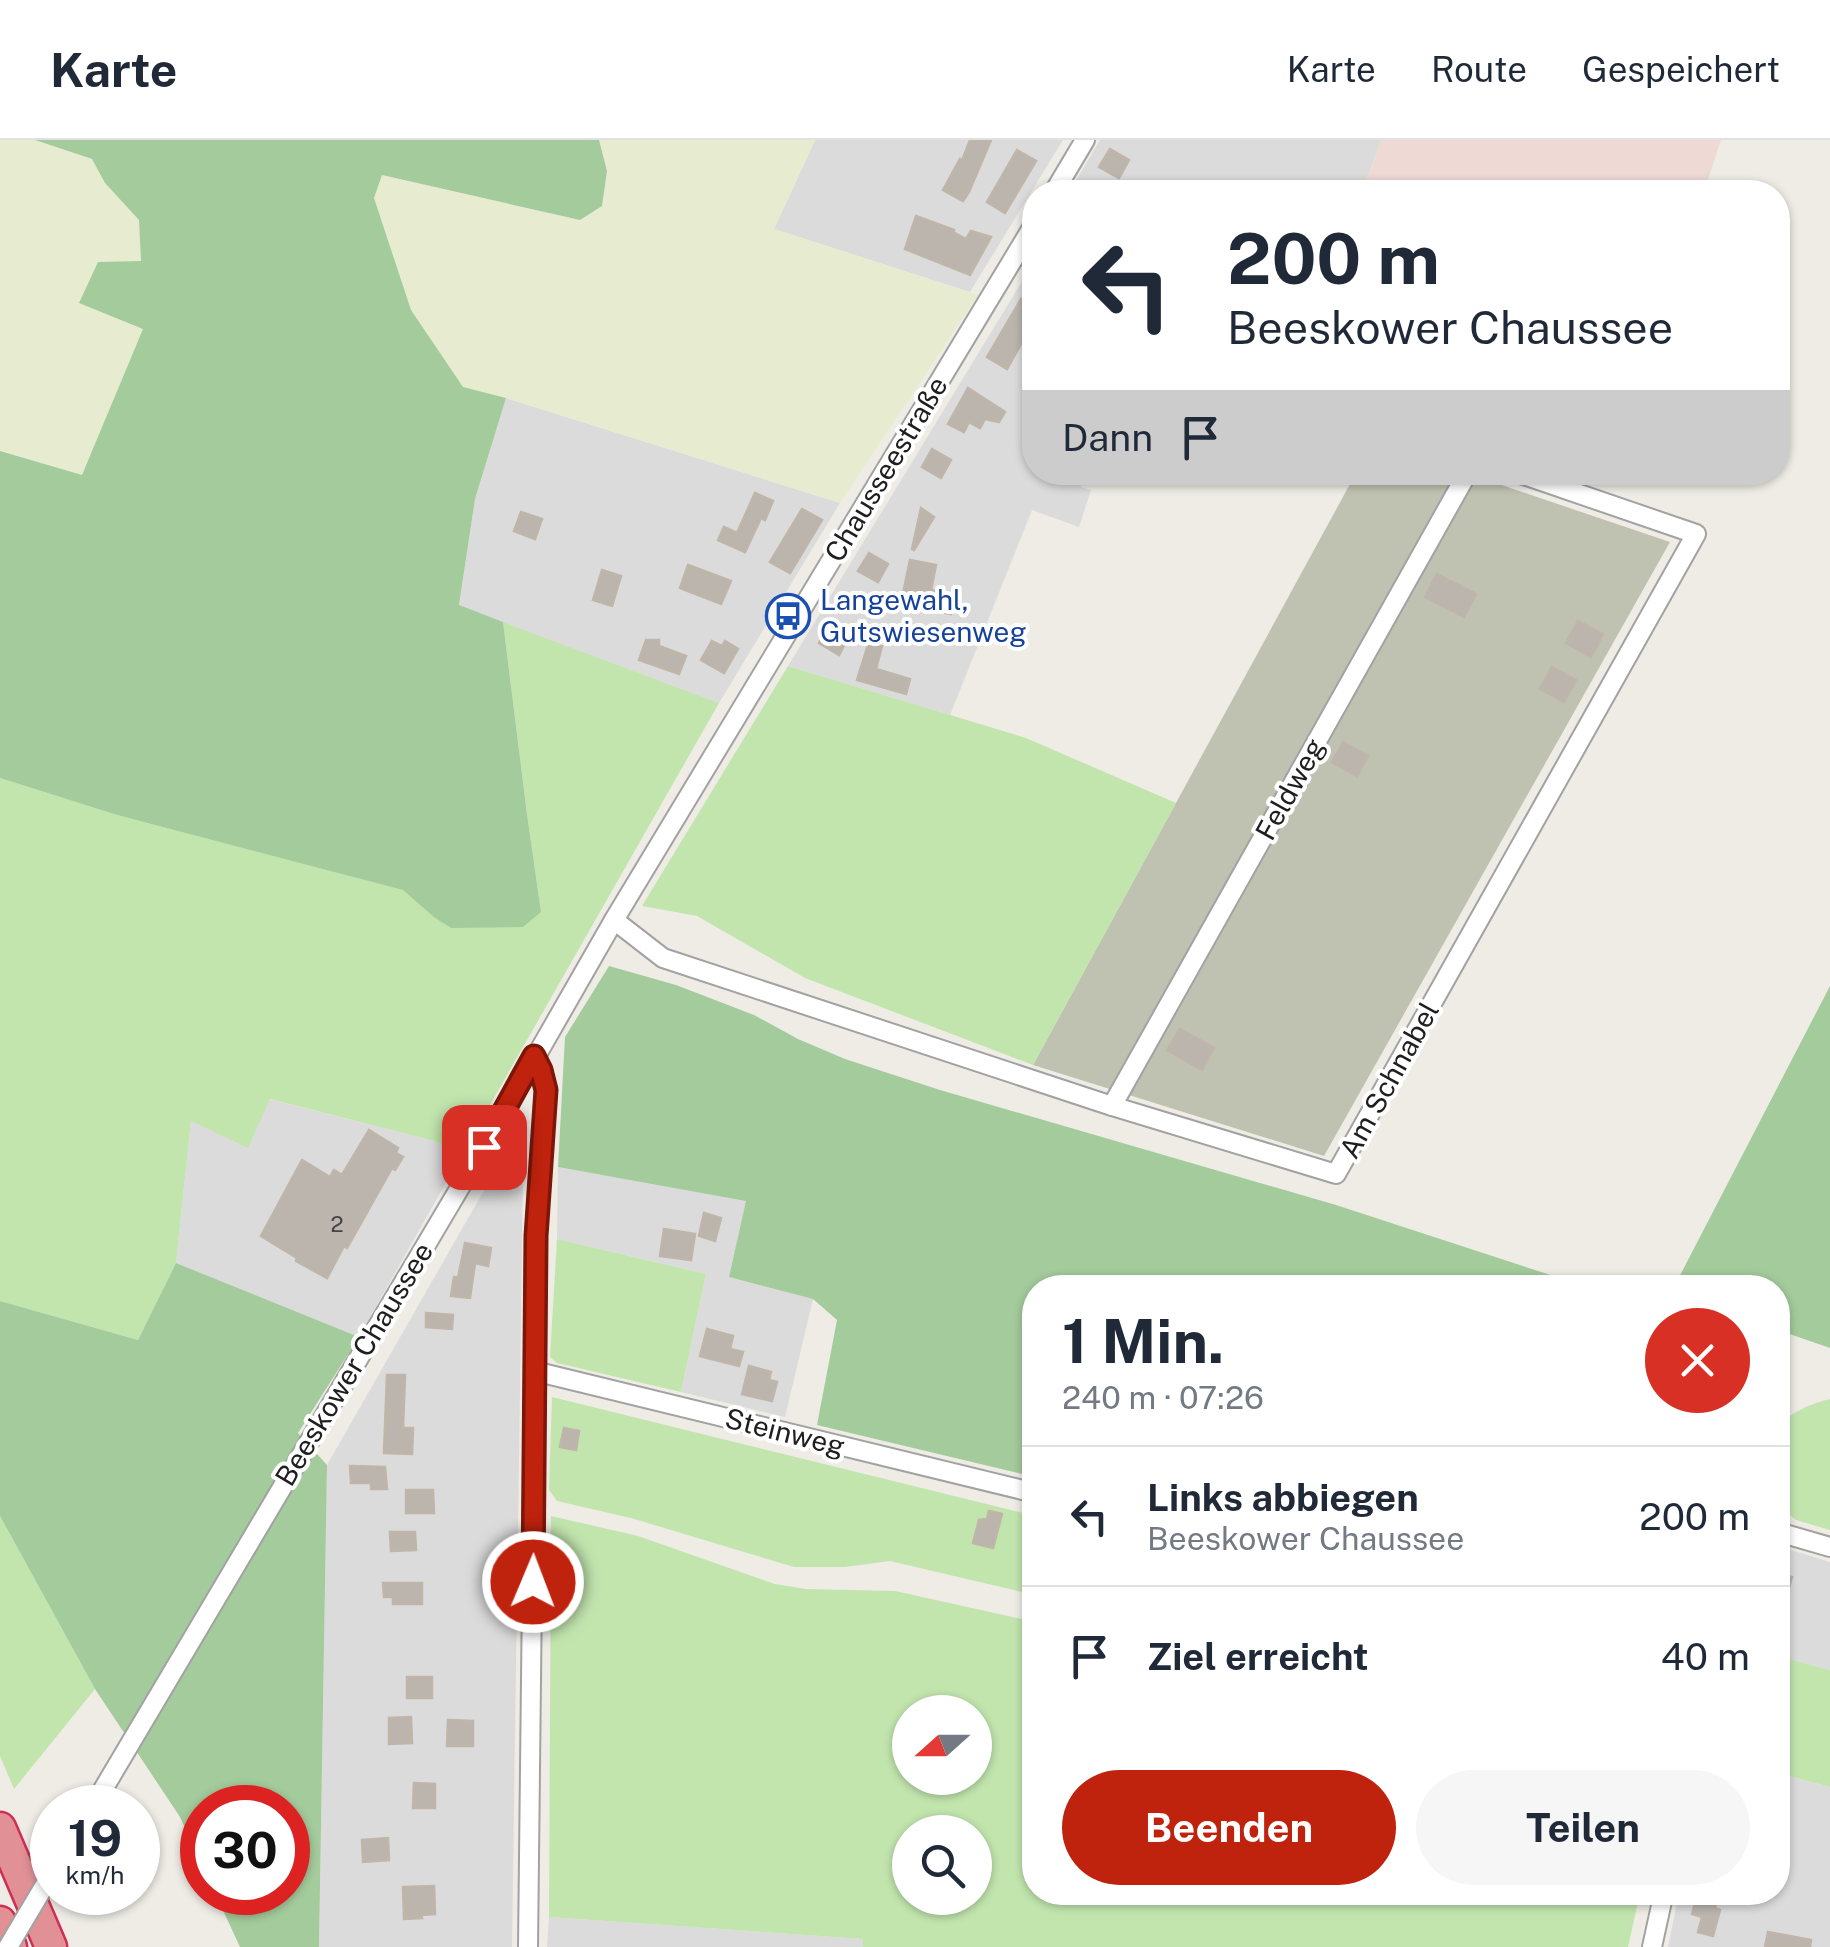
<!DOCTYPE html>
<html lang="de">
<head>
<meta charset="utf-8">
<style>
  :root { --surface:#fff; --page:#f6f6f7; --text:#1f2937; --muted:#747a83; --line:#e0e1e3; --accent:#bf220d }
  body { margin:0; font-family:"Public Sans",sans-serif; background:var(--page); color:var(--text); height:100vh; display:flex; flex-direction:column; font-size:38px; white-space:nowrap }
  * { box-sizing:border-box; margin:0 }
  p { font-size:32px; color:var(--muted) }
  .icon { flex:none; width:55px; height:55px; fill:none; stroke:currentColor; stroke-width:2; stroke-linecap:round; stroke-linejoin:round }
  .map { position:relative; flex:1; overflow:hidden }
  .side { position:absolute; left:1022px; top:1135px; width:768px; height:630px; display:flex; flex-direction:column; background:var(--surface); border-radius:40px; box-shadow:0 2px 8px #0004 }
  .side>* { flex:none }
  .hud { position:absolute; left:1022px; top:40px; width:768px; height:305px; border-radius:40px; box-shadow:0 2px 8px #0004; background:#fff; color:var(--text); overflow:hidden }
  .needle { width:65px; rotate:249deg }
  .fabs { position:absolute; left:892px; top:1555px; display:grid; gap:20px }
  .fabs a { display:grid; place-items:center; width:100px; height:100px; border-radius:50%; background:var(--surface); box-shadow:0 2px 8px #0004; font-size:50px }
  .speed { position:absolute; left:30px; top:1645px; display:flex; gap:20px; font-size:50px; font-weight:700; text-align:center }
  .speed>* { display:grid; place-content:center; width:130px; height:130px; border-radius:50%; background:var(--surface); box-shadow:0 2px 8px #0004; line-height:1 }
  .speed small { font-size:25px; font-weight:400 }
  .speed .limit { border:15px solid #d22; background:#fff; color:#111 }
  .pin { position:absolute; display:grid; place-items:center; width:85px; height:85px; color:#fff; margin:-42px; border-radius:20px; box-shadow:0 5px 15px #0006 }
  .me { position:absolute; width:110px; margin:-55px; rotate:1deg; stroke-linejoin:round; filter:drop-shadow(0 0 8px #0008) }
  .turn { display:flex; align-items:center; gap:35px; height:210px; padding:0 40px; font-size:45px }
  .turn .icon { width:130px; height:130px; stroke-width:2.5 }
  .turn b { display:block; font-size:70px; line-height:85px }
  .then { display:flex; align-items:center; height:95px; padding:0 40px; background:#0003; gap:20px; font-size:38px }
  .round { display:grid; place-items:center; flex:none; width:105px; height:105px; border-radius:52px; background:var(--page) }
  .head { display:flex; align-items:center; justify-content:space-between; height:170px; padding:0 40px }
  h1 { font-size:60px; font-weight:700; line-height:75px }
  .action { display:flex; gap:20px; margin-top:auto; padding:20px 40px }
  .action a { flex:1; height:115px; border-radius:60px; background:var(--accent); color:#fff; font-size:40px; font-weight:700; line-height:115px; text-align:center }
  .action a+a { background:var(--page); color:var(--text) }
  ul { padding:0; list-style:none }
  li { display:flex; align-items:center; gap:30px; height:140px; padding:0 40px; border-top:2px solid var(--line) }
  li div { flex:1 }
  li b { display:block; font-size:38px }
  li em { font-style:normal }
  header { display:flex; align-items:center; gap:60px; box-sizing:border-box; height:140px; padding:0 50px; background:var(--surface); border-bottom:2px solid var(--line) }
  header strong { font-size:48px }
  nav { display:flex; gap:55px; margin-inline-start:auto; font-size:35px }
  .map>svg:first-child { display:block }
</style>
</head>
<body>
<header>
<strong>Karte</strong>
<nav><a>Karte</a><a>Route</a><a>Gespeichert</a></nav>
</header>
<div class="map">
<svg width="1830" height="1807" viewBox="0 0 1830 1807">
  <rect width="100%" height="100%" fill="#eeece5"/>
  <g fill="#dcdbdb">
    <polygon points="815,0 1063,0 970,152 774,89"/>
    <polygon points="1100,0 1381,0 1362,52 1069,52"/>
    <polygon points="1035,120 1035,332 1085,333 1081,347 1091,350 1079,387 1032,370 950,575 788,526"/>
    <polygon points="506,258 840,363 719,563 459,466 475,359"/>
    <polygon points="269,959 434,1001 462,1014 359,1197 176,1123 191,981"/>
    <polygon points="498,1026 523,1038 512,1807 319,1807 327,1325"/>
    <polygon points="558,1027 747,1060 729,1137 813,1159 785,1277 681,1252 706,1134 557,1099"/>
    <polygon points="1778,1406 1830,1422 1830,1530 1778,1516"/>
    <polygon points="1778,1633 1830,1647 1830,1807 1668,1807 1679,1753 1778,1752"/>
    <polygon points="549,1777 864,1799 863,1807 547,1807"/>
  </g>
  <polygon fill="#eed9d5" points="1381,0 1721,0 1704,52 1362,52"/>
  <polygon fill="#c0c2b1" points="1356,333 1466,333 1670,402 1324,1016 1033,925"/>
  <g fill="#e7ecd1">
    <polygon points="0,0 35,0 92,19 105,43 139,80 141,121 79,163 143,189 82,336 0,311"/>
    <polygon points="599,0 815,0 774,89 978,155 840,363 506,258 463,247 411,170 374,58 382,35 580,80 607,31"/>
  </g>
  <g fill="#c2e5ae" fill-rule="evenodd">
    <polygon points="503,482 719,563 462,1014 434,1001 270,959 248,1008 191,981 176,1123 138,1200 0,1161 0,638 117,675 404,750 435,778 451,788 541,772 527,674"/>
    <polygon points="788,526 1026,598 1176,663 1033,925 805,838 697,776 642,766"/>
    <polygon points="557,1099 706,1134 681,1252 557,1223 550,1217"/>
    <polygon points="552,1257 1035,1376 1035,1455 890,1421 845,1427 794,1427 631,1378 557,1361 549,1350"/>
    <path d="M1830,1259V1390L1796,1380L1778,1365V1287C1792,1271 1810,1264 1830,1259Z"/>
    <polygon points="0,1376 95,1549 14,1649 0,1616"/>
    <path d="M551,1376L638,1396L775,1444L806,1449L895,1451L1035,1482V1752L1640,1753L1628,1807H863V1799L549,1777ZM910,1572H975V1638H910ZM910,1692H975V1758H910Z"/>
    <polygon points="1778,1516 1830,1530 1830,1647 1778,1633"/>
  </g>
  <g fill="#a4cb9c">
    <polygon points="35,0 599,0 607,31 602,66 580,80 382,35 374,58 411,170 463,247 506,258 475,359 459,465 503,482 527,674 541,772 523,787 451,788 435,778 403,750 117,675 0,638 0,311 82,335 143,189 79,163 98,122 141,121 139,80 105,43 92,19"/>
    <polygon points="609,826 676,845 754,875 798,899 845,919 940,950 1336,1065 1587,1147 1035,1148 1035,1337 817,1285 837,1180 813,1159 729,1137 746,1061 558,1027 565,897"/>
    <polygon points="1830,846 1830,1208 1778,1190 1778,1148 1674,1147"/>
    <polygon points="176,1123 359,1197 298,1293 327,1325 319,1807 240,1807 215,1753 288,1752 288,1668 202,1668 202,1726 180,1677 95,1549 0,1376 0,1161 138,1200"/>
  </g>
  <g fill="#bbb5ae" stroke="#bfb5a8" stroke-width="2.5">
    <polygon points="970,0 991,0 969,52 963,61 943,50 960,19 962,21"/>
    <polygon points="1110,9 1129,20 1119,38 1099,27"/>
    <polygon points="1017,10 1036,21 1005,73 987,62"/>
    <polygon points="916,76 954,90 953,92 966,99 971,91 991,97 970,135 905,109"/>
    <polygon points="1021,159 1035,167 1035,179 1007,229 987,217"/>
    <polygon points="968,248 1005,272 999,282 985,279 980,288 969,282 964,292 948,284"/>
    <polygon points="932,309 951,320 941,338 922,327"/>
    <polygon points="755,353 773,361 765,380 761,378 745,412 718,400 724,387 737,393"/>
    <polygon points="921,368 934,377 914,410 912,409"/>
    <polygon points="802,369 822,380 790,433 770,422"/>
    <polygon points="521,372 542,379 535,399 514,391"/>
    <polygon points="869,413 888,424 878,442 858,431"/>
    <polygon points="910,420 936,425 931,450 955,455 951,474 901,463"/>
    <polygon points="688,425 731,441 721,464 680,448"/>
    <polygon points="602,430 621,436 612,466 593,460"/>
    <polygon points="1437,434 1476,454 1464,477 1425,457"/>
    <polygon points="1578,481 1603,494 1591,517 1566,503"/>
    <polygon points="829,485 849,496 839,515 819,503"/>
    <polygon points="646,500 659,500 659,506 686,516 679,534 639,520"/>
    <polygon points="712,501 722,506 725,501 738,509 724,533 701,520"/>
    <polygon points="869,502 882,506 876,529 910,539 906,554 857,540"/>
    <polygon points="1552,527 1576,540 1564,562 1540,549"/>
    <polygon points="1343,602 1368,616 1357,636 1332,622"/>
    <polygon points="1180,889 1214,908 1202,930 1167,910"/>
    <polygon points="369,990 398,1008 396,1013 403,1017 395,1030 392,1028 347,1108 344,1106 327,1138 296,1121 297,1118 261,1096 302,1020 330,1037 334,1030 342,1035"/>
    <polygon points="704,1073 721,1078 715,1101 699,1096"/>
    <polygon points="664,1089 695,1094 691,1120 660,1116"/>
    <polygon points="465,1103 491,1108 488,1126 475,1123 470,1158 451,1156 454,1137 458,1138"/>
    <polygon points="426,1173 453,1175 452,1189 426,1187"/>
    <polygon points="707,1189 733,1196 730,1209 743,1212 739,1226 700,1216"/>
    <polygon points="749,1226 771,1232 769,1240 777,1242 772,1261 742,1254"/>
    <polygon points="387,1235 405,1235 403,1288 413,1288 412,1314 384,1313"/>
    <polygon points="564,1288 579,1291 576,1310 560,1307"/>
    <polygon points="350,1326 385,1327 387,1349 371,1349 371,1343 351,1343"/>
    <polygon points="406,1350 433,1350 434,1373 406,1373"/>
    <polygon points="989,1371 1002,1374 993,1408 973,1403 979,1380 987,1379"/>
    <polygon points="390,1392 415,1392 416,1410 391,1411"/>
    <polygon points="1778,1433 1792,1437 1781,1475 1778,1474"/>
    <polygon points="383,1443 422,1443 422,1464 393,1464 393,1457 384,1457"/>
    <rect x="407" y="1537" width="25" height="21"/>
    <polygon points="411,1577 412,1603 389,1604 389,1578"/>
    <polygon points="448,1580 473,1581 473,1606 447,1606"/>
    <polygon points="414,1643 435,1644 435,1668 413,1668"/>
    <polygon points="388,1698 389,1720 363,1722 362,1700"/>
    <polygon points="434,1746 435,1774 421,1775 422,1778 404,1779 403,1747"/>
    <polygon points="1698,1752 1719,1752 1715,1768 1720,1770 1713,1796 1698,1792 1702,1777 1692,1774"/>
    <polygon points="1768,1792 1811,1800 1810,1807 1765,1807"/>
  </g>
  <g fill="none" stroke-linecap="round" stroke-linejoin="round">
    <defs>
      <g id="street">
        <polyline points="1054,52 1085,0"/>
        <polyline points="614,780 663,818 1112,966 1336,1034 1696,394 1515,332"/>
        <polyline points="1112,966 1468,332"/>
        <polyline points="534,1231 1035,1353"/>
        <polyline points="1778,1392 1830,1407"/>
        <polyline points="92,1668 484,1007 614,780 1035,83"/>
        <polyline points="528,1807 536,1096 546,950 541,929 535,916"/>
        <polyline points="1652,1807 1664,1752"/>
      </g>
      <g id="highway">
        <polyline points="0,1688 51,1807"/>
        <polyline points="0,1782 11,1807"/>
      </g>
    </defs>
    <use href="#street" stroke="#a2a2a2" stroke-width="22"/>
    <use href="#highway" stroke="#cf2f52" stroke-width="35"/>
    <use href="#street" stroke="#fff" stroke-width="18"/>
    <use href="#highway" stroke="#e19196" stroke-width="30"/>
    <defs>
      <polyline id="street-bridge" points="8,1807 52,1733"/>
    </defs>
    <use href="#street-bridge" stroke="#a2a2a2" stroke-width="22" stroke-linecap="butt"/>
    <use href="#street-bridge" stroke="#fff" stroke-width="18"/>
  </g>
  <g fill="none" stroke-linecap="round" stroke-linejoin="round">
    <defs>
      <polyline id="route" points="484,1007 534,916 541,930 546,950 536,1096 533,1442"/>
    </defs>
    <use href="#route" stroke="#7c1608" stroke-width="25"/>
    <use href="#route" stroke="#bf220d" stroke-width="18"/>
  </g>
  <defs>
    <symbol id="bus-ring" viewBox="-11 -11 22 22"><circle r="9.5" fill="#fff" stroke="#1a4fb4" stroke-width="1.5"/><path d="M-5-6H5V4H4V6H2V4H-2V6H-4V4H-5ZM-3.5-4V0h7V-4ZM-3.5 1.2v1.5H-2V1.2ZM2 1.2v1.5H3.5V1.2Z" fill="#1a4fb4"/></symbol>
  </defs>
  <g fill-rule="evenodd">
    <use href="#bus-ring" x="763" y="451" width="50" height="50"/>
  </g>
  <g text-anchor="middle" stroke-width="8" stroke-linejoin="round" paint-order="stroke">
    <g font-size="22" fill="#454442">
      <text x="337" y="1092">2</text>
    </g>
    <g font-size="28" fill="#1e1e1e" stroke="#fff">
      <text transform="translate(886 329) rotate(-59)" y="10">Chausseestraße</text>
      <text transform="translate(1290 649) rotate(-61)" y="10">Feldweg</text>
      <text transform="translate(1389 940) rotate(-61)" y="10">Am Schnabel</text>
      <text transform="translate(354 1224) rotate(-59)" y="10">Beeskower Chaussee</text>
      <text transform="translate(785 1292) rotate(14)" y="10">Steinweg</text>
    </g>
    <g font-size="28" fill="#164399" stroke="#fff" text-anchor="start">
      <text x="820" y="470">Langewahl,<tspan x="820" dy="32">Gutswiesenweg</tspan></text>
    </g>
  </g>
</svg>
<div class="fabs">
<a><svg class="needle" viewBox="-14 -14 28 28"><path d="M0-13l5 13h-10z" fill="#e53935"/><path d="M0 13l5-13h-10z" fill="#747a83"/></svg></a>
<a><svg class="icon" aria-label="search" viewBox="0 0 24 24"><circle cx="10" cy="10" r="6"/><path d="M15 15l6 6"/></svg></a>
</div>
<div class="speed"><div>19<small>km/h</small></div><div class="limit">30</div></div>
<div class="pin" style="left:484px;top:1007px;background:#d93025"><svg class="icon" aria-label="arrive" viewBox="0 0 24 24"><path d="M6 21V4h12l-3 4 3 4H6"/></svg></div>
<svg class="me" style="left:533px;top:1442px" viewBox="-20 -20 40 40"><circle r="17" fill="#bf220d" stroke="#fff" stroke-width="3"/><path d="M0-11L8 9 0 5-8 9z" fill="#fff"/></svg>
<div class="hud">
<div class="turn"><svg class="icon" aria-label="left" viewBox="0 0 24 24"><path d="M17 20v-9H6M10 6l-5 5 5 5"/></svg><div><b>200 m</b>Beeskower Chaussee</div></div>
<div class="then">Dann<svg class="icon" aria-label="arrive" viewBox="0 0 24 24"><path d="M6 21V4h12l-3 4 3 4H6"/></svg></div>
</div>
<section class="side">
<div class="head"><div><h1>1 Min.</h1><p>240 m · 07:26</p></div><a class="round" style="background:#d93025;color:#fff"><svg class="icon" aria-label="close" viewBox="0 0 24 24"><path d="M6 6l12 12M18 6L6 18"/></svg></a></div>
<ul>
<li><svg class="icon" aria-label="left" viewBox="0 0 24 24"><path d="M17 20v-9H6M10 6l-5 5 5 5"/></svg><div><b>Links abbiegen</b><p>Beeskower Chaussee</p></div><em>200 m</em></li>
<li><svg class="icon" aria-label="arrive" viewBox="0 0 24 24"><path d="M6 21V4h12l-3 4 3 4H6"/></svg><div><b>Ziel erreicht</b></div><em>40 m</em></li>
</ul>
<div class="action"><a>Beenden</a><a>Teilen</a></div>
</section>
</div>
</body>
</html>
